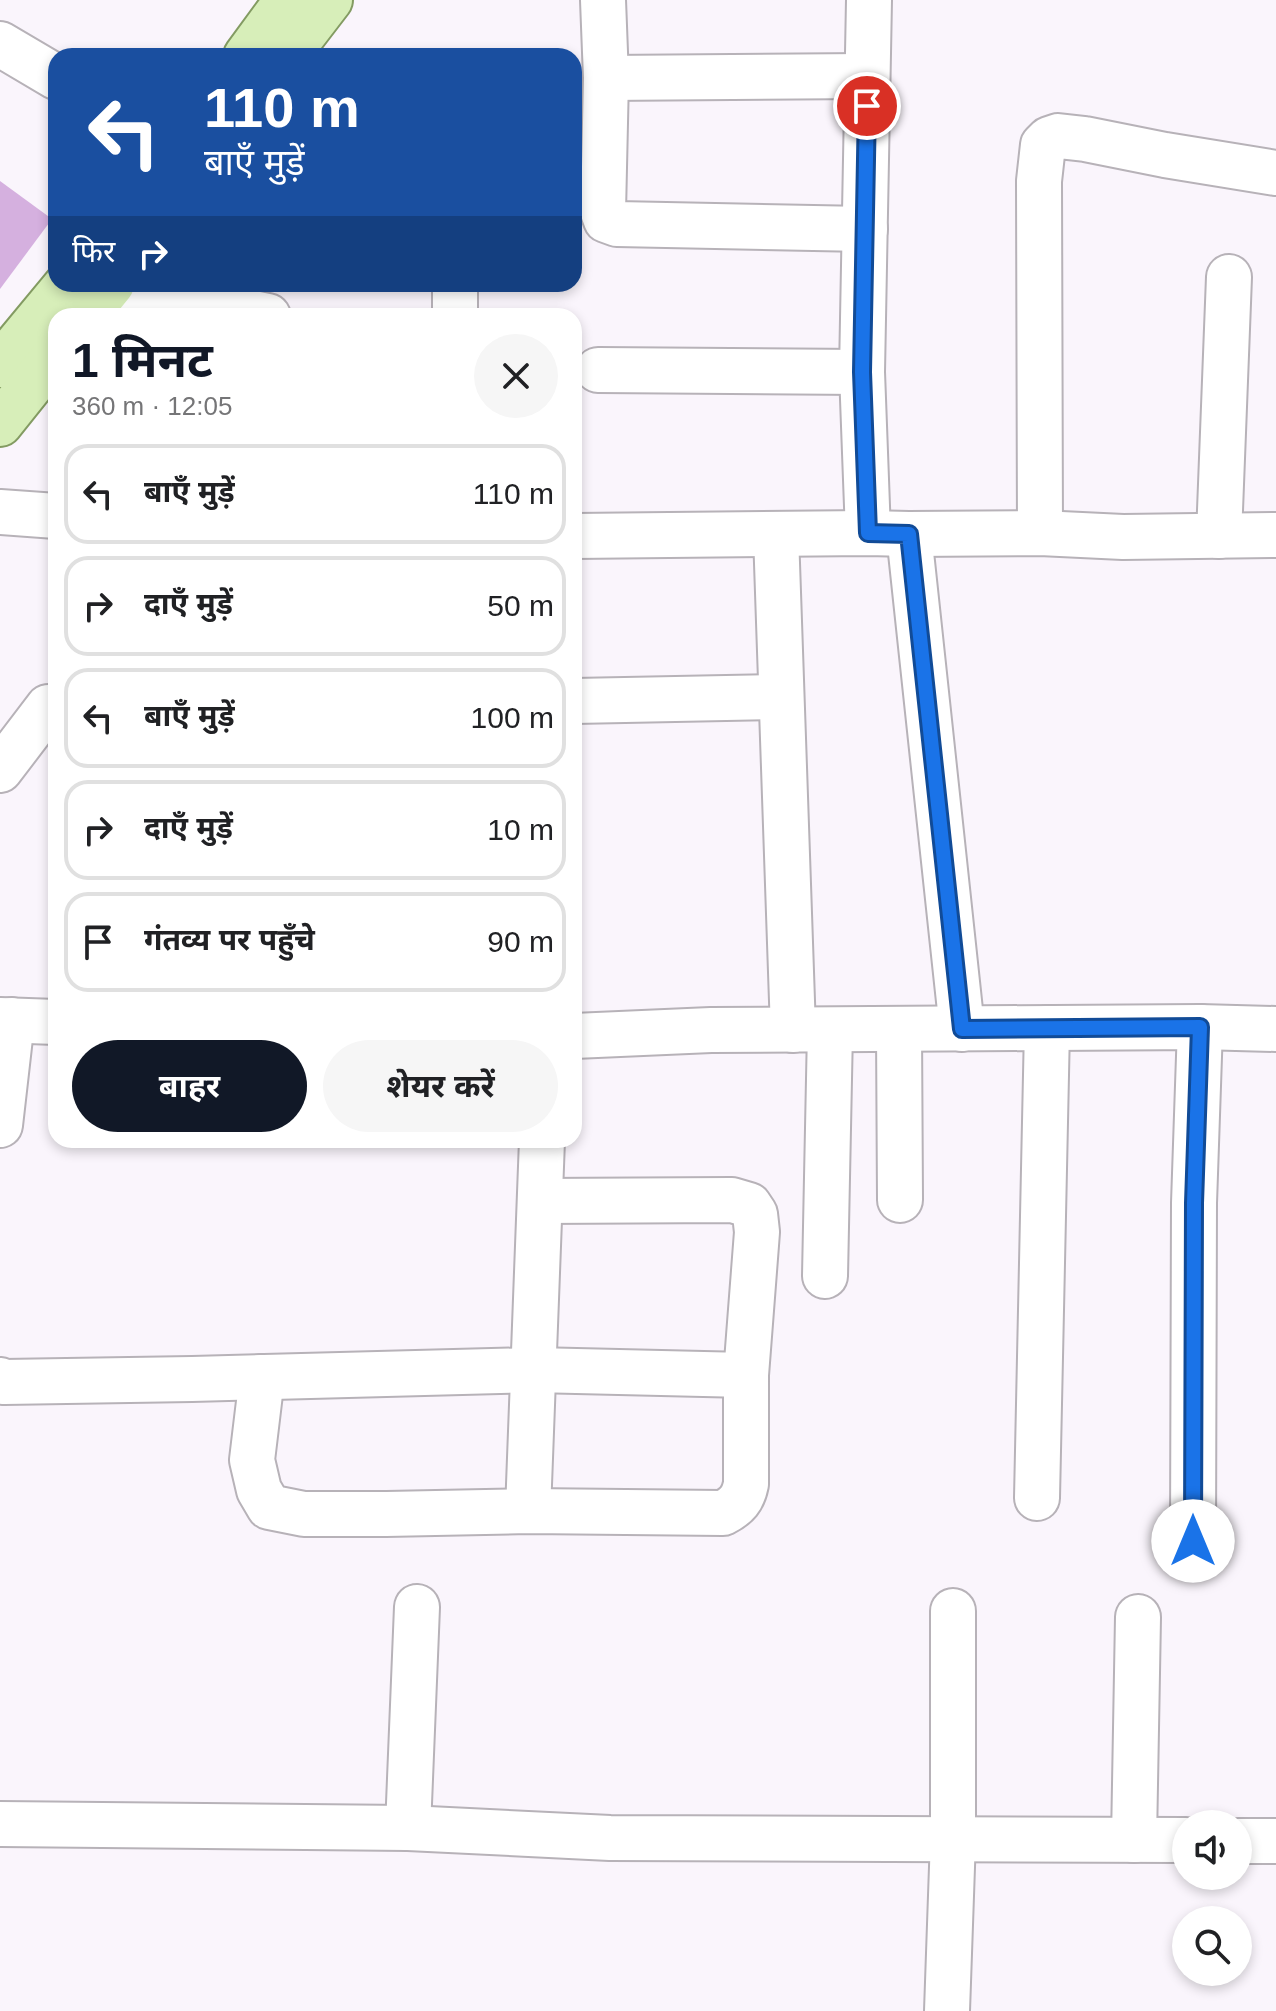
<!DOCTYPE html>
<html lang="hi">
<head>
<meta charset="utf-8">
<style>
  :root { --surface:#fff; --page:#f6f6f6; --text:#202124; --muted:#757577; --line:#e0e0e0; --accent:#111827 }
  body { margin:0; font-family:Arial,"Noto Sans Devanagari",sans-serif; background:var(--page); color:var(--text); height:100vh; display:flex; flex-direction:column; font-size:30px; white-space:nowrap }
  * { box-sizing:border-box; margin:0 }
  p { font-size:26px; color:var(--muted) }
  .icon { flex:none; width:44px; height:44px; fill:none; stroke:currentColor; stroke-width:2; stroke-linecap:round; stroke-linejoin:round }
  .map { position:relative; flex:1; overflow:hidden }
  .details { position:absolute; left:48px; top:308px; width:534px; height:840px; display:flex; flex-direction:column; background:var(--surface); border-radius:24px; box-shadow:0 4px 12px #0003 }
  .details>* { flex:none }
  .banner { position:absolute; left:48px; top:48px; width:534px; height:244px; border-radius:24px; box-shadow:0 4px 12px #0003; background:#1a4fa0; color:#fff; overflow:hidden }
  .tools { position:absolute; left:1172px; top:1810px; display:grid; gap:16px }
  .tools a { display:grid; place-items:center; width:80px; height:80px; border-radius:50%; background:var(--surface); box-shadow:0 4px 12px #0003; font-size:40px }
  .pin { position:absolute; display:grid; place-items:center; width:68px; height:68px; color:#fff; margin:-34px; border:4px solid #fff; border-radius:50%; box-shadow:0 2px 8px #0007 }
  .me { position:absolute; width:88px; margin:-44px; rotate:0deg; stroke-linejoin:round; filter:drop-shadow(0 0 6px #0008) }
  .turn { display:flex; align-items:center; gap:28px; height:168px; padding:0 24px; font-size:36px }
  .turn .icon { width:104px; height:104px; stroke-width:2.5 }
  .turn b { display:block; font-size:56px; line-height:68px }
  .then { display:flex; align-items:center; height:76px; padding:0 24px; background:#0003; gap:16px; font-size:30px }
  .round { display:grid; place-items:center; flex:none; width:84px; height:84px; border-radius:42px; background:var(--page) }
  .overview { display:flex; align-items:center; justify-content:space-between; height:136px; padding:0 24px }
  h1 { font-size:48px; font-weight:700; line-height:60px; color:var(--accent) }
  .button { display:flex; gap:16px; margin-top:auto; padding:16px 24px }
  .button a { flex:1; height:92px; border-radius:48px; background:var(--accent); color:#fff; font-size:32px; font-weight:700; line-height:92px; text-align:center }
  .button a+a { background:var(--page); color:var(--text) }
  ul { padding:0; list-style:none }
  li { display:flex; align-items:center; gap:24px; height:100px; margin:0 16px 12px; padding:0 8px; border:4px solid var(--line); border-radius:24px }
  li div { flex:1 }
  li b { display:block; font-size:30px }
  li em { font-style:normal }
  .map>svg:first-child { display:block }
</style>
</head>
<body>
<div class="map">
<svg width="1276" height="2011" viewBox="0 0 1276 2011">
  <rect width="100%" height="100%" fill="#faf5fc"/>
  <polygon fill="#d5b0df" points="0,181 52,219 0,289"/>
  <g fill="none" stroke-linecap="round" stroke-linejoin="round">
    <defs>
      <g id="minor">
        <polyline points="603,0 606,78 603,212 606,220 617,224 865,229"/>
        <polyline points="0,44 56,77"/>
        <polyline points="606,78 867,76"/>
        <polyline points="455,284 455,316"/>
        <polyline points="111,285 268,316"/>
        <polyline points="598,370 862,372"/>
        <polyline points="0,512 56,516"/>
        <polyline points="868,533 862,372 869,0"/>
        <polyline points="1040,533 1039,181 1043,145 1049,139 1058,136 1085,139 1165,155 1276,173"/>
        <polyline points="776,534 793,1030"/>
        <polyline points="909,534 962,1029"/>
        <polyline points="574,536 868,533 909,534 1040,533 1123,537 1276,535"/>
        <polyline points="1219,536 1229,277"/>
        <polyline points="574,701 781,697"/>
        <polyline points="0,770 48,707"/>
        <polyline points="0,1020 56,1022"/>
        <polyline points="899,1030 900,1200"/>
        <polyline points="574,1036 711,1030 1200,1027 1276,1029"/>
        <polyline points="0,1125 12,1020"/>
        <polyline points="825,1276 830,1030"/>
        <path d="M262,1377L252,1460L259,1490L269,1507L304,1514H386L528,1511L723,1513C737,1506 743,1499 746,1484V1375L757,1232L755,1214L749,1205L732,1200L540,1201"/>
        <polyline points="0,1380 4,1382 192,1379 534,1370 746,1375"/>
        <polyline points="1037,1498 1047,1028"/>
        <polyline points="528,1511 542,1140"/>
        <polyline points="1193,1541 1194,1203 1200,1027"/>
        <polyline points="0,1824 408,1828 610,1838 1186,1840"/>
        <polyline points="408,1828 417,1607"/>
        <polyline points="1134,1840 1138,1617"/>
        <polyline points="1238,1841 1276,1841"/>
        <polyline points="947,2011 953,1838 953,1611"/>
      </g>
      <g id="major">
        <polyline points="246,56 287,0"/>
        <polyline points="287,56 330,0"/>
        <polyline points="86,316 112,284"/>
        <polyline points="0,365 67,284"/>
        <polyline points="0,424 56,354"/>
      </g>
    </defs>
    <use href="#minor" stroke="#b7b2b8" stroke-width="48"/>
    <use href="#major" stroke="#839b62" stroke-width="48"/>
    <use href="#minor" stroke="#fff" stroke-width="44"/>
    <use href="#major" stroke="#d7eeb9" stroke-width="44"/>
  </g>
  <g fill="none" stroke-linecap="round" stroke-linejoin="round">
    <defs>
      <polyline id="route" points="867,106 862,372 868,533 909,534 962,1029 1200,1027 1194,1203 1193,1541"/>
    </defs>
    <use href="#route" stroke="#114b97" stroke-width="20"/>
    <use href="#route" stroke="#1a73e8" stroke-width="14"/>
  </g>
</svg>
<div class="tools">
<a><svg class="icon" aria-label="sound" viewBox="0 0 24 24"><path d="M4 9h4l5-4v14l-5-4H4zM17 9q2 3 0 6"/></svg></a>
<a><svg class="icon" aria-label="search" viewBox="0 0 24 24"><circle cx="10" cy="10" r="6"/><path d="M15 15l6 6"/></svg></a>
</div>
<div class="pin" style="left:867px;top:106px;background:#d93025"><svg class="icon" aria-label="arrive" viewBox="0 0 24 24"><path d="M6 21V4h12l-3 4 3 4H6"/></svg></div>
<svg class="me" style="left:1193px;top:1541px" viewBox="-20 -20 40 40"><circle r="19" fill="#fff"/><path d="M0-13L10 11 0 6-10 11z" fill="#1a73e8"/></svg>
<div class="banner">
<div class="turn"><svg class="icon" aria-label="left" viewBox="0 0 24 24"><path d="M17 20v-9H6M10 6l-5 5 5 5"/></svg><div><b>110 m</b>बाएँ मुड़ें</div></div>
<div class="then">फिर<svg class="icon" aria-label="right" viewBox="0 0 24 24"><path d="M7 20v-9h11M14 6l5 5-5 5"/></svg></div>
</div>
<section class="details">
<div class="overview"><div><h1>1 मिनट</h1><p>360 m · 12:05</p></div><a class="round"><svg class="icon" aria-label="close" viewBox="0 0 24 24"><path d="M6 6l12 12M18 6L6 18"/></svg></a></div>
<ul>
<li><svg class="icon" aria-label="left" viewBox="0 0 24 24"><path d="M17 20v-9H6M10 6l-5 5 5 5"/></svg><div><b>बाएँ मुड़ें</b></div><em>110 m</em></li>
<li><svg class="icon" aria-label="right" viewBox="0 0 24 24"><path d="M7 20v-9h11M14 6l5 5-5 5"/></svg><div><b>दाएँ मुड़ें</b></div><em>50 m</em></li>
<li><svg class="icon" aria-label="left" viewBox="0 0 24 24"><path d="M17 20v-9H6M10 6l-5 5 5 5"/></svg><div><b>बाएँ मुड़ें</b></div><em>100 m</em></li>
<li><svg class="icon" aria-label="right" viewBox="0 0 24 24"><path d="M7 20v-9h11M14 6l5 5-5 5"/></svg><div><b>दाएँ मुड़ें</b></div><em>10 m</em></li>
<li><svg class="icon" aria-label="arrive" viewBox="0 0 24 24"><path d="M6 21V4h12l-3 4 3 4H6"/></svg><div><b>गंतव्य पर पहुँचे</b></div><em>90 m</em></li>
</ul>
<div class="button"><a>बाहर</a><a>शेयर करें</a></div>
</section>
</div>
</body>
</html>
